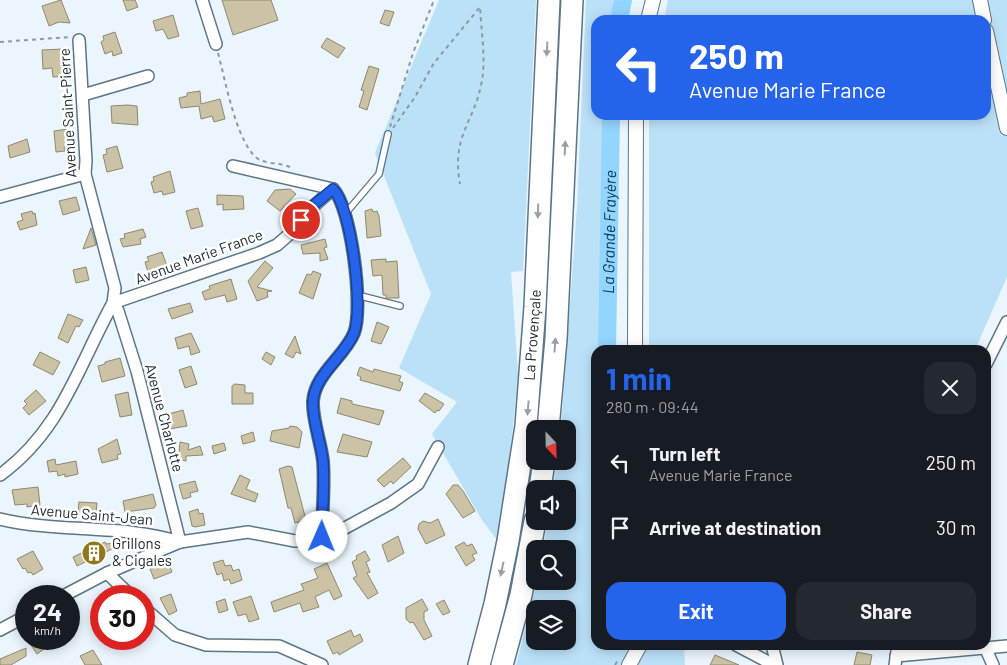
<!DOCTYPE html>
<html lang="en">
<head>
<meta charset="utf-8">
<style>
  :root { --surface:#171b24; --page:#242831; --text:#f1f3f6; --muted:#9ea1a6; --accent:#2563eb }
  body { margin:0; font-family:Barlow,sans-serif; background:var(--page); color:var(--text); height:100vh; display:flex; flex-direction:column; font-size:19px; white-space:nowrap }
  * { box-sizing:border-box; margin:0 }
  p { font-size:16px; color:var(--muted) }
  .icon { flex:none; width:28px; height:28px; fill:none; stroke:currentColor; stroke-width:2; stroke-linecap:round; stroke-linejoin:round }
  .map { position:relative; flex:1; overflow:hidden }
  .panel { position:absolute; left:591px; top:345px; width:400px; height:305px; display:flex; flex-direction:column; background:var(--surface); border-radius:15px; box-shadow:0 2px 12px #0003 }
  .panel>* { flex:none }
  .guide { position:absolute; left:591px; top:15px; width:400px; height:105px; border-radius:15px; box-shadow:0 2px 12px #0003; background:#2563eb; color:#fff; overflow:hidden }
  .needle { width:32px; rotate:158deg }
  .tools { position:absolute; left:526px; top:420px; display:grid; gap:10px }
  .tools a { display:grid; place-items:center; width:50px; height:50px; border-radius:10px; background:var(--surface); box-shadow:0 2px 12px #0003; font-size:25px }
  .speed { position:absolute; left:15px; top:585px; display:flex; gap:10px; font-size:25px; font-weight:700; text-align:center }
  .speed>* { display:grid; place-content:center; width:65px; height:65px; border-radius:50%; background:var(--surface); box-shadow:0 2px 12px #0003; line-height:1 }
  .speed small { font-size:12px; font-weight:400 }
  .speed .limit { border:8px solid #d22; background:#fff; color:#111 }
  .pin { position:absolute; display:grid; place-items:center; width:42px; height:42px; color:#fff; margin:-21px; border:2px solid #fff; border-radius:50%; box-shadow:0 1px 5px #0007 }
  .me { position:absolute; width:55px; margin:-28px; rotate:1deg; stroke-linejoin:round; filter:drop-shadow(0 0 4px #0008) }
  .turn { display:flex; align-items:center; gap:18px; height:105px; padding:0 15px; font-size:22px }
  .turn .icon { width:65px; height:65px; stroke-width:2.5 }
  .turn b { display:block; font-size:35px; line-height:42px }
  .round { display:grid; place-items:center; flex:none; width:52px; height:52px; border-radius:15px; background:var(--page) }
  .overview { display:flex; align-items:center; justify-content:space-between; height:85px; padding:0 15px }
  h1 { font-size:30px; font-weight:700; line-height:38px; color:var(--accent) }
  .cta { display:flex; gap:10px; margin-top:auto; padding:10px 15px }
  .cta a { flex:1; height:58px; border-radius:15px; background:var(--accent); color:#fff; font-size:20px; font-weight:700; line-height:58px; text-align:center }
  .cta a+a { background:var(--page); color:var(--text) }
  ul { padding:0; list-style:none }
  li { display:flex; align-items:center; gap:15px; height:65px; padding:0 15px }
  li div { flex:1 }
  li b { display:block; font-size:19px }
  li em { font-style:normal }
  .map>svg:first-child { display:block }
</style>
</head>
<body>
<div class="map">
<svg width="1007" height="665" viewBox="0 0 1007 665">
  <rect width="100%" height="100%" fill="#eaf5fd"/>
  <g fill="#bbe1f9" fill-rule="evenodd">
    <polygon points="439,0 536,0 523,271 511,272 518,373 510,457 497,540 482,520 432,434 457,402 399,368 431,294 375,153"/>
    <path d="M586,0H620L616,20H596V115H606L602,350H596V645H684L685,665H516L537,581H568V549H543L548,521H568V489H553L557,461H568V429H561L577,207ZM535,609H568V641H535Z"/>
    <polygon points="668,0 1007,0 1007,277 975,350 649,350 649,115 986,115 986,20 664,20"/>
  </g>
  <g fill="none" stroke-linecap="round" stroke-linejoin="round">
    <g stroke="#92d5fe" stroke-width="18">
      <polyline points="619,20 623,0"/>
      <path id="s1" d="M607,350L611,115"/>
    </g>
  </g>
  <g fill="#ccc3a7" stroke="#8f876d">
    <polygon points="61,0 70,23 59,22 49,26 42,6"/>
    <polygon points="123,0 135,0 138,7 127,11"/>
    <polygon points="222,0 271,0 278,20 233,35"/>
    <polygon points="385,10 394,12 389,26 380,23"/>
    <polygon points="173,15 179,36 168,39 163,29 156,31 153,21"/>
    <polygon points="115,32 122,53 113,56 112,51 105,54 101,42 104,40 103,36"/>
    <polygon points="327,38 345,48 338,58 321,47"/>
    <polygon points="63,49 66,76 53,77 52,68 43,69 42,50"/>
    <polygon points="369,66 379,69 367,110 359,107 364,91 361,90"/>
    <polygon points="200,91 201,104 220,99 225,119 214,122 212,116 201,119 199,106 181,108 179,98 187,96 187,93"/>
    <polygon points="128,105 137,106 138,125 112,123 111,106"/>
    <polygon points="68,129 70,147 64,147 65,151 56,152 54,131"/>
    <polygon points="27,139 30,152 10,158 8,146"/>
    <polygon points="117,146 123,168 107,172 103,155 107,154 106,149"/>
    <polygon points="170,171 175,192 163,195 162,191 154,193 151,182 154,181 153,177"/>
    <polygon points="290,189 296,194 280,211 267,201 275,190"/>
    <polygon points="217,195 243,196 244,209 223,210 223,204 217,205"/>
    <polygon points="76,197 80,210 63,215 59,201"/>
    <polygon points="198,208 203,226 191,229 186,211"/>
    <polygon points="372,209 373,212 377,211 379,216 381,236 367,238 365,211"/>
    <polygon points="32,211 33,214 35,213 37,225 20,230 17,222 23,220 21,214"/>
    <polygon points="91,228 96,245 83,249"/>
    <polygon points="143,229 146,237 140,239 141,244 123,247 120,239 125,238 124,234"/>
    <polygon points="325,239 327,247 324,248 328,259 320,261 320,253 303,254 301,245"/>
    <polygon points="162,252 167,266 148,272 145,262 149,261 147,257"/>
    <polygon points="386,259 386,262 397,261 399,298 386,298 386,295 383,295 382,275 373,276 371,260"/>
    <polygon points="265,261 273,268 257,287 272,291 267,292 268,297 257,301 248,281"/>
    <polygon points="86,267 89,280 76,283 73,270"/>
    <polygon points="313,271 321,274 313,299 299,293 307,274 311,275"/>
    <polygon points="231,279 237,299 227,302 225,295 205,300 202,292 210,289 209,286"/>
    <polygon points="190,303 193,312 172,319 168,309"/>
    <polygon points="68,314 83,320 79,327 76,326 68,343 58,338"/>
    <polygon points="377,322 389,327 381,344 371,341"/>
    <polygon points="191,333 200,352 191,355 189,346 178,349 175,338"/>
    <polygon points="295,336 301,354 296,352 293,358 285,354"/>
    <polygon points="40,352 60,362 53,375 33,365"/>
    <polygon points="266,352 275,357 271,365 262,359"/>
    <polygon points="120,358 125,376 102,382 98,366 105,364 105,362"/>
    <polygon points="191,366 197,384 185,388 179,370"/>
    <polygon points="360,367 373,372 374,369 401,376 399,381 403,383 400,391 360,380 361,377 357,375"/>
    <polygon points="235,384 245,385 245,393 253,393 253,404 232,404 232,386"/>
    <polygon points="36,390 46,401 29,415 23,408 27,404 24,401"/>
    <polygon points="128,392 132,415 120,417 115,395"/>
    <polygon points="425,393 444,404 439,411 437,410 435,413 419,401"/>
    <polygon points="341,398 352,401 352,404 384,411 379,425 337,413"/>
    <polygon points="183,410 187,426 169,429 165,415"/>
    <polygon points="290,426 297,427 302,432 299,448 270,441 272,431 289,428"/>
    <polygon points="253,432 255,441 243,444 241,436"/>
    <polygon points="343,434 372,442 367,457 337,452"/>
    <polygon points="117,439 121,454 117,455 118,459 102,463 98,449"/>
    <polygon points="180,442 189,444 188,450 200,446 203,455 186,456 186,461 178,459 178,456 172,455 179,453"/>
    <polygon points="224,443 226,450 214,454 212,446"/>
    <polygon points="403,458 411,467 393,484 391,481 384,487 377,480"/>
    <polygon points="55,459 56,465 76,461 78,474 65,477 65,474 58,476 57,471 49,472 47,461"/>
    <polygon points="288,466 292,467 306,520 295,523 291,508 288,508 279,469"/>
    <polygon points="240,475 250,480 246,489 258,494 255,502 231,494"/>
    <polygon points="195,481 198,491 190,493 191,497 183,499 179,485"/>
    <polygon points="453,485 458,485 463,491 475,511 463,518 446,494"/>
    <polygon points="38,487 40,505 27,507 27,504 15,505 12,490"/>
    <polygon points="153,494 156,505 154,508 125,512 123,501"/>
    <polygon points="79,502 97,503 96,513 78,512"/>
    <polygon points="198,509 199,514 203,513 205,525 195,527 192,526 189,512"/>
    <polygon points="438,519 445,535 426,544 418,529 419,524 423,521 430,523"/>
    <polygon points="398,536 404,553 388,562 382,545"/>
    <polygon points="105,542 106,544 115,543 116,547 77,566 73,557"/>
    <polygon points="464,542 467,546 472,544 477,553 472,555 475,560 466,566 455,547"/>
    <polygon points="33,551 43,569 33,575 31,572 28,573 25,568 23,569 17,559"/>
    <polygon points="365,551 370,560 366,562 370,572 367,573 378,593 368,599 353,578 357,576 352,562 357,559 356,556"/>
    <polygon points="223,560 225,566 231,565 233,571 239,569 242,580 231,584 229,579 224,581 222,573 217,575 213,563"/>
    <polygon points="168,562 172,572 154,579 150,569"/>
    <polygon points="327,563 342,596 334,600 329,590 315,597 319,607 303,612 300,603 274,612 271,602 304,590 301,584 318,578 314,569"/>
    <polygon points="171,594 177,611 169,615 160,598"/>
    <polygon points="251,596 259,619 249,622 246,614 238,616 233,602"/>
    <polygon points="225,599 228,610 219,613 216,602"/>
    <polygon points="422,599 428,610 424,612 424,620 432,636 424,640 413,622 410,623 406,619 406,608"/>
    <polygon points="444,600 450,612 443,615 436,604"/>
    <polygon points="351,630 354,637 360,634 363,641 339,655 338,652 333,654 327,641"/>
    <polygon points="27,639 37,639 44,649 37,654"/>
    <polygon points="26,648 26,656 11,665 0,665 0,659"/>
    <polygon points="93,650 102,665 85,665 80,656"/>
    <polygon points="857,652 872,655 870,665 854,665"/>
    <polygon points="715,655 739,665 710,665"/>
  </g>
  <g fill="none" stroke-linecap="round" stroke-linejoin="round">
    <defs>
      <g id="service">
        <polyline points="345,214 379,174 388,134"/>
        <polyline points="357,295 400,306"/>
      </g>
      <g id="minor">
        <polyline points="202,0 216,44"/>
        <polyline points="83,95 148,76"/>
        <polyline points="233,166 333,189"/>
        <polyline points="0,197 85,174"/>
        <polyline points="986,364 1007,322"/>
        <path d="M0,475C62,430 78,366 113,303L115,288L85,174L86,161L79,40"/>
        <path d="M0,519C59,533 122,524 180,542"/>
        <path d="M322,537C322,511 325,486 323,461C321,443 312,418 313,401C315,374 345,356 354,333C364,308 351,206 333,189"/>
        <polyline points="180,542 137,371 118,311 113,303 259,253 277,245 293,231 309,210 333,189"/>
        <polyline points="107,573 131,596"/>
        <polyline points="63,596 107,573 180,542 248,532 295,541 309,540 334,534 391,503 418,484 438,447"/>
        <polyline points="144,608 175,635 206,645 279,646 322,665"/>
        <polyline points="0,630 26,616"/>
        <polyline points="736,645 774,665"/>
        <polyline points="772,645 777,665"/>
        <polyline points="985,647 993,665"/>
        <polyline points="896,656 1007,646"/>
        <polyline points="895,665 898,645"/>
      </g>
      <g id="tertiary">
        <polyline points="980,0 984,20"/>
        <polyline points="648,20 653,0"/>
        <polyline points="986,31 1007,128"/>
        <polyline points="635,350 636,115"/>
        <polyline points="629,665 640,645"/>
      </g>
      <g id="motorway">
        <polyline points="548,429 556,339 572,0"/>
        <polyline points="540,489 544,461"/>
        <path id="s2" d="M479,665L495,604L508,541L526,426L535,307L549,0"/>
        <polyline points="502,665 521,595 535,521"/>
      </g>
    </defs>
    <use href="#service" stroke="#5d7686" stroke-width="8"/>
    <use href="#minor" stroke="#5d7686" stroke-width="14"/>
    <use href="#tertiary" stroke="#5d7686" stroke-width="16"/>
    <use href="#motorway" stroke="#5d7686" stroke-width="24"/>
    <g stroke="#8d989f" stroke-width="2" stroke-dasharray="4 4" stroke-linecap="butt">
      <polyline points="0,42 70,37"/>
      <path d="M218,53C225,78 237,148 260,160C269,164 280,163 290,167"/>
      <polyline points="390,127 413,53 434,0"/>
      <path d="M393,128L415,97L434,63L480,7C481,29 486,59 482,80C475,123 451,134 460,184"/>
      <polyline points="615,665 618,660"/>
    </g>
    <use href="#service" stroke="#fff" stroke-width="5.5"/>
    <use href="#minor" stroke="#fff" stroke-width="11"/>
    <use href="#tertiary" stroke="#fff" stroke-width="14"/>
    <use href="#motorway" stroke="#fff" stroke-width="21"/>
  </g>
  <defs><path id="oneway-solid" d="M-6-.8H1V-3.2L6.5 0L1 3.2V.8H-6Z" transform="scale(1.25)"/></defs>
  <g fill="#9ba0a2">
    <use href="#oneway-solid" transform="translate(547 49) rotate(93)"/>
    <use href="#oneway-solid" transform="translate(565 148) rotate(-87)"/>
    <use href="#oneway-solid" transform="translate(538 211) rotate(92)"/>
    <use href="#oneway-solid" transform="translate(555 345) rotate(-86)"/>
    <use href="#oneway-solid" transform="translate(528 408) rotate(95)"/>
    <use href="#oneway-solid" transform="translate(502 569) rotate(102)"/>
  </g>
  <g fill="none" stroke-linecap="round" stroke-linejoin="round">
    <defs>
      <path id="route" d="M301,220L308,210L333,189C351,206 364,308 354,333C345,356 315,374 313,401C312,420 321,442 323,461C325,486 322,512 322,537"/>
    </defs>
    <use href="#route" stroke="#184099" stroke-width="12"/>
    <use href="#route" stroke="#2563eb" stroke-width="9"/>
  </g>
  <defs>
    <symbol id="building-disc" viewBox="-11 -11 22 22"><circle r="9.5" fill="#90771d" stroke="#fff"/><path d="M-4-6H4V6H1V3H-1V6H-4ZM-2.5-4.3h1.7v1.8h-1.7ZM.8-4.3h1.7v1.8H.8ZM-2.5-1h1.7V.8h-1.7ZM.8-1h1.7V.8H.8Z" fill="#fff"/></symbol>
  </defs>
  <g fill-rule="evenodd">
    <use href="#building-disc" x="80" y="539" width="28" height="28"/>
  </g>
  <g text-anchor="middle" stroke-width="5" stroke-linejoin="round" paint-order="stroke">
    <g font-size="15" fill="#202b31" stroke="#fff">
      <text transform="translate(68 113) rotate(-93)" y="5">Avenue Saint-Pierre</text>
      <text transform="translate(199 257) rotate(-20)" y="5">Avenue Marie France</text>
      <text dy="5" stroke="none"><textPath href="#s2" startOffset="335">La Provençale</textPath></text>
      <text transform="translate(164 418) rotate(75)" y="5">Avenue Charlotte</text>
      <text transform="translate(92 515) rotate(5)" y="5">Avenue Saint-Jean</text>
    </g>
    <g font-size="15" fill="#202b31" stroke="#fff" text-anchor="start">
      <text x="112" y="549">Grillons<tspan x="112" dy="17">&amp; Cigales</tspan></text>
    </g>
    <g font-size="16" font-style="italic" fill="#003853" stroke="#fff">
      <text dy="6" stroke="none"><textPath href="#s1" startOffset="118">La Grande Frayère</textPath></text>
    </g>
  </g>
</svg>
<div class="tools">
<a><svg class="needle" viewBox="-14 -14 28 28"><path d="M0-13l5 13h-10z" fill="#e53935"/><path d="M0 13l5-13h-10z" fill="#9ea1a6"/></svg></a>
<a><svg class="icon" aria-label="sound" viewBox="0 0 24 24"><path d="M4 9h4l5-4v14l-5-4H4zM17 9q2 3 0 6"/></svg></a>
<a><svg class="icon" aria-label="search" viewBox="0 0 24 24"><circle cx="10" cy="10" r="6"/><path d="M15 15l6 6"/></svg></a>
<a><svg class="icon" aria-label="layers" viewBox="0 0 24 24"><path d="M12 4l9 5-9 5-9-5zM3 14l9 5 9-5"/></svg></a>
</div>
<div class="speed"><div>24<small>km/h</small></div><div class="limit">30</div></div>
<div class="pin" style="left:301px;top:220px;background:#d93025"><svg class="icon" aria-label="arrive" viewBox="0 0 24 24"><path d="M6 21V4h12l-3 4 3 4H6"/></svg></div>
<svg class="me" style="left:322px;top:537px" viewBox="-20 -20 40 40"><circle r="19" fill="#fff"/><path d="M0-13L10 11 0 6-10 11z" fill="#2563eb"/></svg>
<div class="guide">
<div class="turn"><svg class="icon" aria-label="left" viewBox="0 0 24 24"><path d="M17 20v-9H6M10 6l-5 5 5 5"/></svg><div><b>250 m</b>Avenue Marie France</div></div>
</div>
<section class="panel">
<div class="overview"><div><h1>1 min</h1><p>280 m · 09:44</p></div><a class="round"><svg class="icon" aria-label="close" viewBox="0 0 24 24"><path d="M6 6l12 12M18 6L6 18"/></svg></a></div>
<ul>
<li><svg class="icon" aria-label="left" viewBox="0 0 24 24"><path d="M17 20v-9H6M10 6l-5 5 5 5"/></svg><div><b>Turn left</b><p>Avenue Marie France</p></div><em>250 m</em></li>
<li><svg class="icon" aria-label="arrive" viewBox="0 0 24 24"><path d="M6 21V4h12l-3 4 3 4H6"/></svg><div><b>Arrive at destination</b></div><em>30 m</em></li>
</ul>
<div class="cta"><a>Exit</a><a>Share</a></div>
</section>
</div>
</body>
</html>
